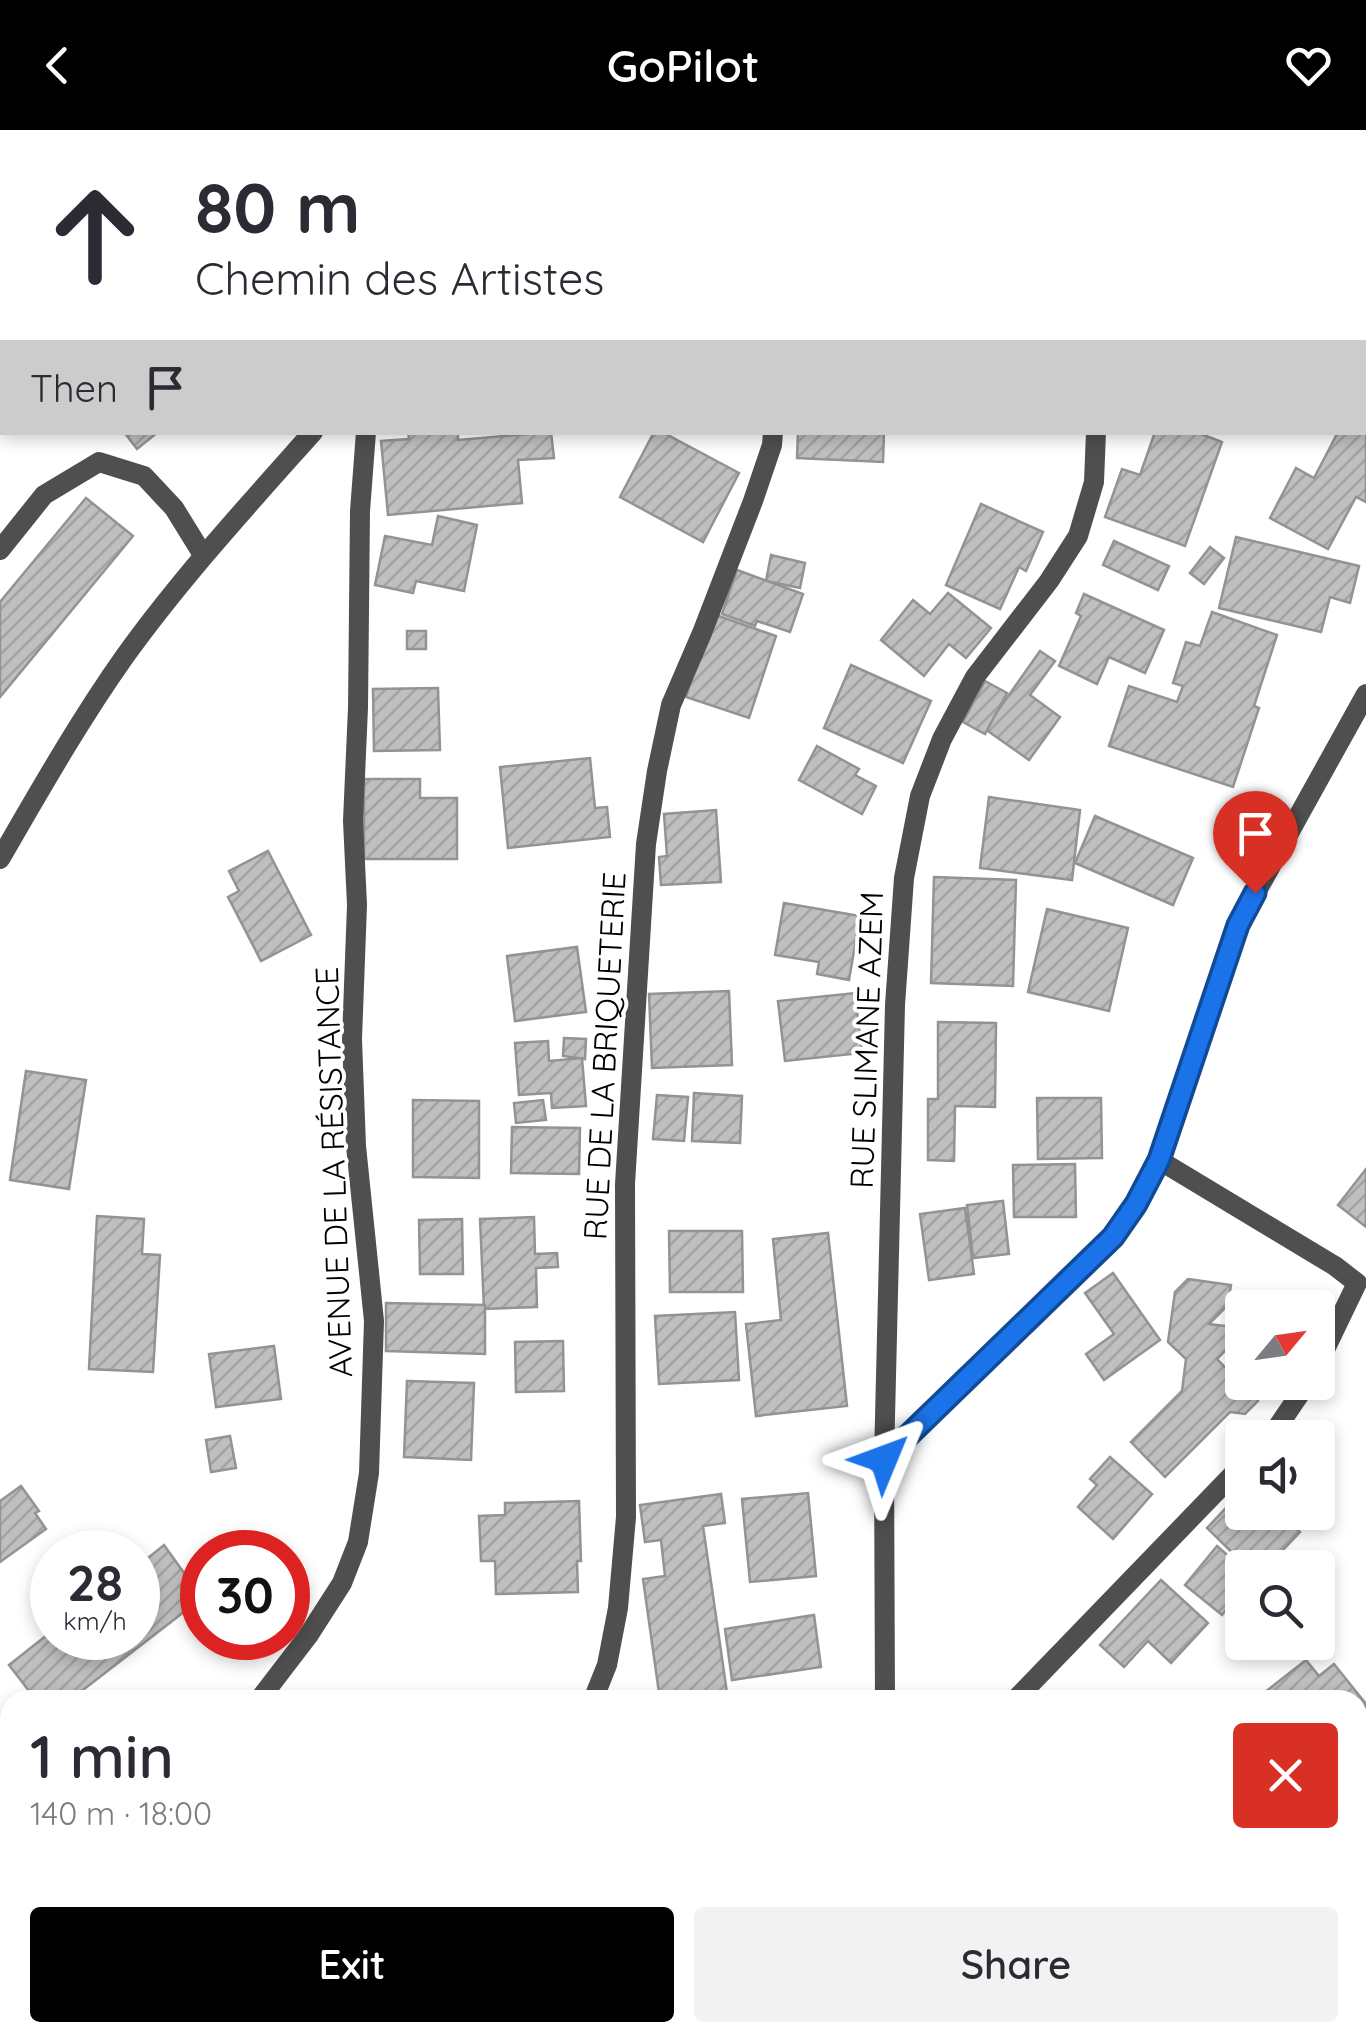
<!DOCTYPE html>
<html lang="en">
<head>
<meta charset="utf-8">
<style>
  :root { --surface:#fff; --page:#f2f2f3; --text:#2b2b33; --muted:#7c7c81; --accent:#000 }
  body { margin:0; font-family:Quicksand,sans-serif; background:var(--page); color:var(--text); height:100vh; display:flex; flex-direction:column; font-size:38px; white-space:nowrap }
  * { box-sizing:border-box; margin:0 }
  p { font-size:32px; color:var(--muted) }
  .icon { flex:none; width:55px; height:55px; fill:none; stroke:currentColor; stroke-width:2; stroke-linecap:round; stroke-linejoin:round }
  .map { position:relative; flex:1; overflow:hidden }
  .details { position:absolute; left:0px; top:1560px; width:1368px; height:352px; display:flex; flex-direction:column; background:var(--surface); border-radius:30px 30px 0 0; box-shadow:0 5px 15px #0003 }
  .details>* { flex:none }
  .hud { position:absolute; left:0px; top:0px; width:1368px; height:305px; box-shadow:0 5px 15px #0003; background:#fff; color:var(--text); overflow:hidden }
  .needle { width:65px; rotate:61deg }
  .tools { position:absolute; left:1225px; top:1160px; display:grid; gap:20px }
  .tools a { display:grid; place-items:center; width:110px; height:110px; border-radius:10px; background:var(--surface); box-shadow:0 5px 15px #0003; font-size:50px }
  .speed { position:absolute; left:30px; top:1400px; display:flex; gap:20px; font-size:50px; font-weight:700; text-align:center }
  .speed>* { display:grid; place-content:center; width:130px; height:130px; border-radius:50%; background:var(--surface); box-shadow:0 5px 15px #0003; line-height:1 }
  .speed small { font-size:25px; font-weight:400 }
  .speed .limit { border:15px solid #d22; background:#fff; color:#111 }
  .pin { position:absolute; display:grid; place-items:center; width:85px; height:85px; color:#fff; margin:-102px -42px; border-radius:50% 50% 50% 0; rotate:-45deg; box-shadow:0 0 10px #0007 }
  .pin .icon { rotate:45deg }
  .me { position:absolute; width:110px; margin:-55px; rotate:46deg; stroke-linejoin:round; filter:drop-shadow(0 0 8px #0008) }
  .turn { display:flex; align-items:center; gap:35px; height:210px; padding:0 30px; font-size:45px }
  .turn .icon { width:130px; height:130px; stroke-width:2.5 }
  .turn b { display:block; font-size:70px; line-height:85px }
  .then { display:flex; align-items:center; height:95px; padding:0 30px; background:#0003; gap:20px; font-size:38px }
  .round { display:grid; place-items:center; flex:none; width:105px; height:105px; border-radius:10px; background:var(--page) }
  .head { display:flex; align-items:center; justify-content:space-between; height:170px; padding:0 30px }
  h1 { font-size:60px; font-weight:600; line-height:75px }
  .cta { display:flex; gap:20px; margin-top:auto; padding:20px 30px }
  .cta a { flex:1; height:115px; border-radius:10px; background:var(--accent); color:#fff; font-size:40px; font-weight:600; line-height:115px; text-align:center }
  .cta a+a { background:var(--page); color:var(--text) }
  header { display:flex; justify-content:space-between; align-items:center; height:130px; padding:0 30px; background:var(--accent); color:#fff; font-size:45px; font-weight:600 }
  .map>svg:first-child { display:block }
</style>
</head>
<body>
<header><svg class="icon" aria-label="back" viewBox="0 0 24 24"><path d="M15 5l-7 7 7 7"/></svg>GoPilot<svg class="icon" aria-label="heart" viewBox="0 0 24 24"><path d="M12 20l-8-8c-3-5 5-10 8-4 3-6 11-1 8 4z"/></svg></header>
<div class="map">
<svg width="1366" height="1912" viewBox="0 0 1366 1912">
  <defs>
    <pattern id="building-hatch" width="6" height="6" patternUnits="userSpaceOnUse" patternTransform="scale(2.5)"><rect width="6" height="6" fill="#bfbfbf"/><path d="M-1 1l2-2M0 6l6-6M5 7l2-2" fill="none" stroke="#a2a2a2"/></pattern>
  </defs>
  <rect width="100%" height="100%" fill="#fff"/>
  <g fill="url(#building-hatch)" stroke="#939393" stroke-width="2.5">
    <polygon points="1366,286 1366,372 1356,367 1328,419 1270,388 1296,338 1314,348 1338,302 1365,302"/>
    <polygon points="124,302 158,302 137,319"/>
    <polygon points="408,302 458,302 458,310 551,302 554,328 518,330 522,373 388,385 381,311 409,309"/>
    <polygon points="654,302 662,302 739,343 703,412 620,367"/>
    <polygon points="798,302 884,302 883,332 797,328"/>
    <polygon points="1155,302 1196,302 1222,312 1185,416 1105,387 1122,339 1140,345"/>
    <polygon points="86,368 133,406 0,567 0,472"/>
    <polygon points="981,374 1043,402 1026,441 1019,437 1000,479 946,455"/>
    <polygon points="438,386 477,395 464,461 416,451 413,463 375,455 385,406 432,415"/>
    <polygon points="1236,407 1359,436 1350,473 1330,467 1321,502 1219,478"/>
    <polygon points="1114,411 1169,436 1158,460 1103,435"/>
    <polygon points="1210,417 1224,428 1204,454 1190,443"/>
    <polygon points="771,425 805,433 800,458 766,451"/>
    <polygon points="737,440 803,464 790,502 757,491 755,496 722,484"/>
    <polygon points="948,463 991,498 966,528 949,514 924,546 881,510 913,470 930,484"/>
    <polygon points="1084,464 1164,500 1145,543 1109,527 1097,554 1059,536 1081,486 1076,483"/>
    <polygon points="1212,482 1277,505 1254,576 1259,578 1233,657 1109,616 1129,556 1177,572 1183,556 1173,553 1186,512 1200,516"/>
    <polygon points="713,484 776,506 749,588 686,567"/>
    <rect x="407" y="501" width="19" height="18"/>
    <polygon points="1040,521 1055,531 1030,565 1060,587 1029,630 985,599"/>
    <polygon points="851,535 931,571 903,633 824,598"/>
    <polygon points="985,551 1007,563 985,604 963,592"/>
    <polygon points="438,558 440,620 374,621 373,559"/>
    <polygon points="817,616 859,639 855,645 876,656 862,684 799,650"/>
    <polygon points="590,628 595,678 607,677 610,707 508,718 500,637"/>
    <polygon points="364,649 420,649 420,668 457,668 457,729 364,729"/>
    <polygon points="989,667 1080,680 1072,750 980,738"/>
    <polygon points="716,680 721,752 661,755 659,727 667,726 664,684"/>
    <polygon points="1095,686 1193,728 1173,775 1075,733"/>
    <polygon points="268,721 311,805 261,831 228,767 239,761 229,741"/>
    <polygon points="934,747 1016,750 1013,856 931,853"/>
    <polygon points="784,773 860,786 849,850 817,844 819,832 775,825"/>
    <polygon points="1047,779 1128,798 1109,881 1028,862"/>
    <polygon points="577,817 586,882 515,891 507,826"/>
    <polygon points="729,861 732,935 652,938 649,864"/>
    <polygon points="855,863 862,923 785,931 778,871"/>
    <polygon points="938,892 996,893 995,977 955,976 954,1031 928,1030 928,969 938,969"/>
    <polygon points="564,908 586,909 585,929 563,926"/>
    <polygon points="548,911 549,931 582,928 586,976 552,978 551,963 519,965 515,913"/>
    <polygon points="26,941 86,950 69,1059 10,1050"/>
    <polygon points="694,963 742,966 740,1013 692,1011"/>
    <polygon points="657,965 688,967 684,1011 653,1009"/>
    <polygon points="1037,968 1101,968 1102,1028 1038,1029"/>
    <polygon points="413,970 479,971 479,1048 413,1047"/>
    <polygon points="543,970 546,990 516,993 514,973"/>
    <polygon points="512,997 580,998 579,1044 511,1043"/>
    <polygon points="1075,1034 1076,1087 1014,1087 1013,1035"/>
    <polygon points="1366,1039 1366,1097 1338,1075"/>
    <polygon points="1003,1071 1009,1124 973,1128 967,1075"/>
    <polygon points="965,1078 974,1144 929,1150 920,1084"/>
    <polygon points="97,1086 144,1089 142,1124 160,1125 153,1242 89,1239"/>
    <polygon points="534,1087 535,1124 557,1123 558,1137 536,1138 537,1177 484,1179 480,1089"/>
    <polygon points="462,1089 463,1144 420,1144 419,1090"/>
    <polygon points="669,1101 742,1101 743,1162 670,1162"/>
    <polygon points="828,1103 847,1276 756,1286 746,1194 781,1190 773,1109"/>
    <polygon points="1113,1143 1160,1210 1104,1250 1086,1224 1114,1204 1085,1163"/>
    <polygon points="1188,1149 1231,1155 1228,1175 1209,1194 1234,1197 1232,1214 1217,1229 1258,1271 1245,1284 1230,1282 1165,1347 1131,1312 1182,1261 1186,1229 1168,1212 1175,1162"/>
    <polygon points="386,1173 485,1175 485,1224 386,1221"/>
    <polygon points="735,1182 739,1250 659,1254 655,1186"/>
    <polygon points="563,1211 564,1261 516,1262 515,1212"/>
    <polygon points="274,1216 281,1269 216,1277 209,1224"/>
    <polygon points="407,1251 474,1253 471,1330 404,1327"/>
    <polygon points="230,1306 236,1338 211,1342 206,1310"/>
    <polygon points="1110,1327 1152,1364 1113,1409 1078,1377 1097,1355 1090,1349"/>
    <polygon points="21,1356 39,1381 35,1383 46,1399 0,1432 0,1371"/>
    <polygon points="1242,1361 1242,1382 1280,1382 1300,1402 1266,1438 1248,1438 1207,1398"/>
    <polygon points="808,1363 816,1446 750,1452 742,1369"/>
    <polygon points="721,1364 725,1393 703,1396 727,1563 660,1570 643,1449 665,1446 661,1410 645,1412 640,1375"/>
    <polygon points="579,1371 581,1431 577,1431 578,1462 496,1464 495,1431 481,1431 479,1386 505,1385 505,1373"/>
    <polygon points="164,1415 202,1468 70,1570 36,1570 9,1535 52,1501 52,1508 138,1508 138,1436"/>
    <polygon points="1217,1416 1242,1438 1242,1461 1222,1485 1185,1455"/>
    <polygon points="1161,1450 1208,1493 1171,1533 1148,1511 1124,1537 1100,1515"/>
    <polygon points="814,1485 821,1537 732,1550 725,1499"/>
    <polygon points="1306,1530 1319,1546 1334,1534 1366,1574 1366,1599 1358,1605 1358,1570 1263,1570 1260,1566"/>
    <polygon points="1366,1682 1366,1744 1358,1727 1358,1686"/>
    <polygon points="68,1902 110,1902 113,1904 108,1912 63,1912"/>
    <polygon points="234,1902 318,1902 314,1912 230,1912"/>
    <polygon points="394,1902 450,1902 442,1912 385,1912"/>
    <polygon points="959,1902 1003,1902 992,1912 966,1912"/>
    <polygon points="1004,1902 1053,1902 1042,1912 1012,1912"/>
  </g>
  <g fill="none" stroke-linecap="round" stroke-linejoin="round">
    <g stroke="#4f4f4f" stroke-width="20">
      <polyline points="293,0 294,2"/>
      <polyline points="71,2 73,0"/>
      <polyline points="578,2 584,0"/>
      <polyline points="0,89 2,86"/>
      <polyline points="0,420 44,365 99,332 144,346 174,378 203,425"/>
      <path d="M0,729C40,660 79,591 125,526C182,447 248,375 313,302"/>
      <polyline points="1159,1030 1238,795 1366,564"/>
      <polyline points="1270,1308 1308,1252"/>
      <polyline points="884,1329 1113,1107 1136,1074 1159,1030 1335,1136 1357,1153 1318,1234"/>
      <polyline points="259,1570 308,1506 342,1453 358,1412 369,1343 374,1191 356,1016 352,909 357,775 353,691 358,578 360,381 366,302"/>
      <polyline points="593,1570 607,1535 618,1478 626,1387 625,1054 646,714 657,641 671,575 702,503 753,371 772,315 773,302"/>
      <polyline points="885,1570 884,1329 895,875 904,748 920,666 942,609 975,547 1049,451 1078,406 1094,352 1096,302"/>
      <polyline points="1015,1570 1242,1335"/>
      <polyline points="1358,1644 1366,1636"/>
      <polyline points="56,1912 60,1902"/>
      <polyline points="366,1912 370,1902"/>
      <polyline points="745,1912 753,1902"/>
      <polyline points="1106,1912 1113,1902"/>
    </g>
  </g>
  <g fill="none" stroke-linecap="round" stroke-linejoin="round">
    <defs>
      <polyline id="route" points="884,1329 1113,1107 1136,1074 1159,1030 1238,795 1255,763"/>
    </defs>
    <use href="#route" stroke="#114b97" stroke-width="25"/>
    <use href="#route" stroke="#1a73e8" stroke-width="18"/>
  </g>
  <g text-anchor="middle" stroke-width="8" stroke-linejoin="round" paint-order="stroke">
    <g font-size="32" fill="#000" stroke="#fff">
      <text transform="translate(867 910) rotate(-88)" y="11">RUE SLIMANE AZEM</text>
      <text transform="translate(605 926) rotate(-87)" y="11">RUE DE LA BRIQUETERIE</text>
      <text transform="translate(334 1042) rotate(-92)" y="11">AVENUE DE LA RÉSISTANCE</text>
    </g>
  </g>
</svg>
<div class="tools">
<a><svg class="needle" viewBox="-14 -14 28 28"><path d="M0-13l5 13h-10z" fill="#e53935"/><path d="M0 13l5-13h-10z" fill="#7c7c81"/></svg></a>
<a><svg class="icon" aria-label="sound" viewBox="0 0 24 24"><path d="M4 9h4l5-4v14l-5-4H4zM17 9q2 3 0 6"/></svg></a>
<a><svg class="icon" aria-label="search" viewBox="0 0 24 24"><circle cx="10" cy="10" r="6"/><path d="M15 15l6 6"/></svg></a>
</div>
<div class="speed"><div>28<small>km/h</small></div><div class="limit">30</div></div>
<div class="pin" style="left:1255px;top:763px;background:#d93025"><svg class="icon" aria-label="arrive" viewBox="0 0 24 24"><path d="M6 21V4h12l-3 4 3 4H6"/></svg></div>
<svg class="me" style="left:884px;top:1329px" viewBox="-20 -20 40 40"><path d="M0-17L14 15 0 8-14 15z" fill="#1a73e8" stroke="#fff" stroke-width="4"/></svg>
<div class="hud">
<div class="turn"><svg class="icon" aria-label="ahead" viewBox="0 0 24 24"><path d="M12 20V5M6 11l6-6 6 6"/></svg><div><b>80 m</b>Chemin des Artistes</div></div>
<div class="then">Then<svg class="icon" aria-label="arrive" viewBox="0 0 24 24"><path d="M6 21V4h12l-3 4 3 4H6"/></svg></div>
</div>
<section class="details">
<div class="head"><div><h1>1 min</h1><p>140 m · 18:00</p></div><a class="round" style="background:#d93025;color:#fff"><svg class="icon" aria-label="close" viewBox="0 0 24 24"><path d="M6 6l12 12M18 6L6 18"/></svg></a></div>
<div class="cta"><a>Exit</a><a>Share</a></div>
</section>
</div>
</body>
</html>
